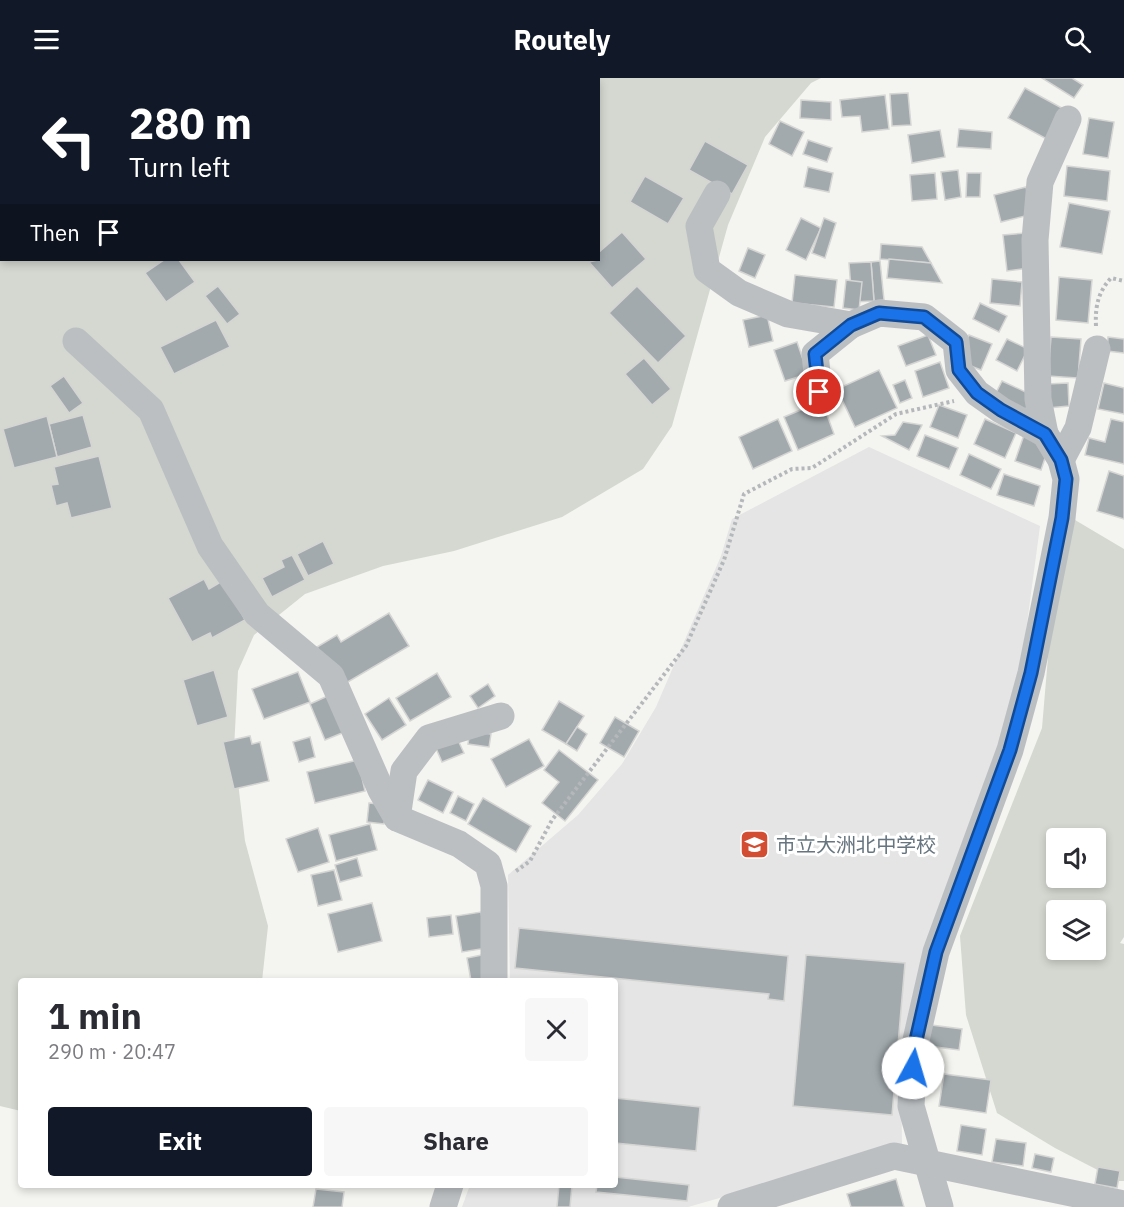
<!DOCTYPE html>
<html lang="en">
<head>
<meta charset="utf-8">
<style>
  :root { --surface:#fff; --page:#f7f7f7; --text:#2b2b33; --muted:#7c7c81; --accent:#111827 }
  body { margin:0; font-family:"IBM Plex Sans","Noto Sans JP",sans-serif; background:var(--page); color:var(--text); height:100vh; display:flex; flex-direction:column; font-size:22px; white-space:nowrap }
  * { box-sizing:border-box; margin:0 }
  p { font-size:20px; color:var(--muted) }
  .icon { flex:none; width:33px; height:33px; fill:none; stroke:currentColor; stroke-width:2; stroke-linecap:round; stroke-linejoin:round }
  .map { position:relative; flex:1; overflow:hidden }
  .sheet { position:absolute; left:18px; top:900px; width:600px; height:210px; display:flex; flex-direction:column; background:var(--surface); border-radius:6px; box-shadow:0 3px 9px #0003 }
  .sheet>* { flex:none }
  .top-card { position:absolute; left:0px; top:0px; width:600px; height:183px; box-shadow:0 3px 9px #0003; background:#111827; color:#fff; overflow:hidden }
  .tools { position:absolute; left:1046px; top:750px; display:grid; gap:12px }
  .tools a { display:grid; place-items:center; width:60px; height:60px; border-radius:6px; background:var(--surface); box-shadow:0 3px 9px #0003; font-size:30px }
  .pin { position:absolute; display:grid; place-items:center; width:51px; height:51px; color:#fff; margin:-26px; border:3px solid #fff; border-radius:50%; box-shadow:0 2px 6px #0007 }
  .me { position:absolute; width:66px; margin:-33px; rotate:6deg; stroke-linejoin:round; filter:drop-shadow(0 0 4px #0008) }
  .turn { display:flex; align-items:center; gap:21px; height:126px; padding:0 30px; font-size:27px }
  .turn .icon { width:78px; height:78px; stroke-width:2.5 }
  .turn b { display:block; font-size:42px; line-height:51px }
  .then { display:flex; align-items:center; height:57px; padding:0 30px; background:#0003; gap:12px; font-size:22px }
  .round { display:grid; place-items:center; flex:none; width:63px; height:63px; border-radius:6px; background:var(--page) }
  .overview { display:flex; align-items:center; justify-content:space-between; height:102px; padding:0 30px }
  h1 { font-size:36px; font-weight:700; line-height:45px }
  .action { display:flex; gap:12px; margin-top:auto; padding:12px 30px }
  .action a { flex:1; height:69px; border-radius:6px; background:var(--accent); color:#fff; font-size:24px; font-weight:700; line-height:69px; text-align:center }
  .action a+a { background:var(--page); color:var(--text) }
  header { display:flex; justify-content:space-between; align-items:center; height:78px; padding:0 30px; background:var(--accent); color:#fff; font-size:27px; font-weight:700 }
  .map>svg:first-child { display:block }
</style>
</head>
<body>
<header><svg class="icon" aria-label="menu" viewBox="0 0 24 24"><path d="M4 6h16M4 12h16M4 18h16"/></svg>Routely<svg class="icon" aria-label="search" viewBox="0 0 24 24"><circle cx="10" cy="10" r="6"/><path d="M15 15l6 6"/></svg></header>
<div class="map">
<svg width="1124" height="1129" viewBox="0 0 1124 1129">
  <rect width="100%" height="100%" fill="#f4f4f0"/>
  <polygon fill="#e4e5e4" points="869,369 1040,448 1021,590 901,996 902,1068 688,1129 462,1129 470,1107 615,1107 615,903 510,903 508,797 578,737 622,686 656,629 721,478 732,441"/>
  <g fill="#d4d8d0" fill-rule="evenodd">
    <path d="M0,0H821L811,5L765,59L728,147L672,348L643,391L562,439L454,473L383,488L305,516L254,557L238,593L234,671L245,763L268,848L262,903H21V1033L0,1028ZM2,2H598V182H2Z"/>
    <path d="M1075,442L1124,471V859L1120,865L1124,866V1103H1119L1055,1070L997,1035L966,937L960,858L1042,650L1051,544ZM1056,760H1095V800H1056ZM1056,832H1095V872H1056Z"/>
  </g>
  <g fill="#a2aaae" stroke="#d5d5d3" stroke-width="1.5">
    <polygon points="1042,0 1072,0 1083,7 1074,20"/>
    <polygon points="1025,10 1071,35 1054,65 1008,40"/>
    <polygon points="908,15 911,47 892,48 890,16"/>
    <polygon points="885,17 889,51 862,54 860,38 842,39 840,22"/>
    <polygon points="801,22 831,24 831,42 800,40"/>
    <polygon points="1089,40 1114,44 1108,80 1083,76"/>
    <polygon points="780,43 804,54 792,78 769,66"/>
    <polygon points="959,51 992,54 991,71 957,69"/>
    <polygon points="940,52 945,79 912,85 908,57"/>
    <polygon points="808,62 832,70 827,84 803,76"/>
    <polygon points="705,63 748,87 732,116 689,92"/>
    <polygon points="1067,88 1110,93 1107,123 1064,118"/>
    <polygon points="808,89 833,95 829,114 804,109"/>
    <polygon points="958,92 961,119 945,122 941,94"/>
    <polygon points="935,95 937,121 912,123 910,97"/>
    <polygon points="967,95 981,95 980,119 966,119"/>
    <polygon points="645,98 684,120 668,146 630,124"/>
    <polygon points="1026,109 1033,136 1001,144 994,117"/>
    <polygon points="1069,125 1110,133 1102,176 1060,169"/>
    <polygon points="801,140 821,150 806,182 786,172"/>
    <polygon points="824,140 836,145 825,180 812,175"/>
    <polygon points="622,154 646,181 612,210 589,184 598,182 598,175"/>
    <polygon points="1026,155 1030,190 1007,193 1003,157"/>
    <polygon points="881,166 922,169 931,185 880,181"/>
    <polygon points="748,170 765,177 755,200 739,193"/>
    <polygon points="889,181 931,185 942,205 887,200"/>
    <polygon points="164,182 179,182 195,204 166,224 145,195"/>
    <polygon points="880,183 884,222 874,223 871,184"/>
    <polygon points="871,184 874,223 852,224 849,185"/>
    <polygon points="795,197 837,202 834,229 792,225"/>
    <polygon points="1059,199 1092,202 1088,245 1056,242"/>
    <polygon points="992,201 1022,204 1020,228 990,225"/>
    <polygon points="846,202 862,204 859,232 843,230"/>
    <polygon points="218,208 240,236 227,246 205,218"/>
    <polygon points="637,208 686,258 658,285 609,235"/>
    <polygon points="980,225 1007,238 999,254 973,241"/>
    <polygon points="767,237 773,263 749,269 743,242"/>
    <polygon points="216,242 230,269 174,296 160,269"/>
    <polygon points="928,257 936,277 906,288 898,268"/>
    <polygon points="969,257 992,266 981,292 958,283"/>
    <polygon points="1051,259 1081,261 1078,300 1048,298"/>
    <polygon points="1108,259 1124,261 1124,275 1107,273"/>
    <polygon points="1007,261 1028,271 1017,293 996,282"/>
    <polygon points="797,264 808,296 785,303 774,272"/>
    <polygon points="644,280 671,311 652,327 625,296"/>
    <polygon points="940,284 949,310 923,319 915,293"/>
    <polygon points="879,292 897,330 855,349 837,311"/>
    <polygon points="64,298 83,325 69,335 50,308"/>
    <polygon points="905,302 912,320 900,325 893,307"/>
    <polygon points="1002,303 1032,317 1025,333 994,319"/>
    <polygon points="1068,305 1069,328 1048,330 1047,306"/>
    <polygon points="1104,305 1124,310 1124,336 1098,331"/>
    <polygon points="822,323 834,356 798,372 784,339"/>
    <polygon points="939,327 967,337 958,360 930,349"/>
    <polygon points="83,337 92,369 57,379 49,346"/>
    <polygon points="47,338 57,379 14,390 3,351"/>
    <polygon points="778,341 792,373 753,391 739,359"/>
    <polygon points="985,341 1016,355 1005,380 974,366"/>
    <polygon points="1111,341 1124,344 1124,386 1085,377 1089,360 1105,364"/>
    <polygon points="903,344 922,347 909,372 882,358 895,357"/>
    <polygon points="925,357 958,370 949,391 917,378"/>
    <polygon points="1024,357 1036,362 1045,380 1041,392 1015,383"/>
    <polygon points="969,376 1001,391 991,411 960,397"/>
    <polygon points="99,378 112,430 71,440 67,425 56,428 51,407 58,406 54,389"/>
    <polygon points="1109,393 1124,398 1124,441 1097,433"/>
    <polygon points="1004,396 1040,408 1034,428 997,417"/>
    <polygon points="323,463 334,486 308,498 297,476"/>
    <polygon points="292,477 305,502 272,519 262,500 284,489 281,482"/>
    <polygon points="204,501 209,511 224,502 245,542 212,560 210,555 192,564 168,520"/>
    <polygon points="389,535 409,568 341,608 317,569 337,557 341,564"/>
    <polygon points="214,592 228,639 197,648 183,602"/>
    <polygon points="298,594 310,624 264,641 252,611"/>
    <polygon points="437,595 451,619 410,643 396,620"/>
    <polygon points="488,606 495,618 478,630 470,618"/>
    <polygon points="332,616 347,653 325,662 310,626"/>
    <polygon points="389,620 406,647 382,662 365,636"/>
    <polygon points="559,623 584,638 566,666 542,652"/>
    <polygon points="615,639 639,653 624,679 600,665"/>
    <polygon points="577,649 587,656 577,673 566,666"/>
    <polygon points="470,653 491,656 489,669 468,666"/>
    <polygon points="250,658 252,666 260,664 269,703 234,711 223,664"/>
    <polygon points="456,658 464,675 442,684 435,668"/>
    <polygon points="310,659 315,679 299,684 293,664"/>
    <polygon points="529,661 544,688 506,709 491,681"/>
    <polygon points="559,672 598,702 565,743 542,725 559,704 544,692"/>
    <polygon points="358,682 365,713 315,725 307,694"/>
    <polygon points="428,702 453,714 443,735 418,722"/>
    <polygon points="458,718 474,726 466,743 450,735"/>
    <polygon points="483,720 531,748 516,774 468,746"/>
    <polygon points="369,725 387,727 384,746 367,744"/>
    <polygon points="370,746 377,772 336,783 329,757"/>
    <polygon points="318,750 329,784 298,794 286,761"/>
    <polygon points="357,780 362,798 340,804 335,787"/>
    <polygon points="334,792 342,822 318,828 311,797"/>
    <polygon points="372,825 382,863 338,874 328,836"/>
    <polygon points="481,834 487,870 462,874 456,838"/>
    <polygon points="451,837 453,856 429,859 427,840"/>
    <polygon points="519,850 788,878 784,923 768,921 769,916 515,890"/>
    <polygon points="482,877 486,903 471,903 467,880"/>
    <polygon points="806,877 905,885 892,1037 793,1028"/>
    <polygon points="931,947 962,951 959,972 928,968"/>
    <polygon points="944,996 991,1002 986,1035 939,1028"/>
    <polygon points="615,1020 700,1029 696,1073 615,1065"/>
    <polygon points="961,1047 986,1051 982,1077 957,1073"/>
    <polygon points="996,1061 1026,1065 1023,1088 992,1084"/>
    <polygon points="1035,1076 1054,1080 1051,1094 1032,1090"/>
    <polygon points="1098,1089 1120,1093 1117,1110 1095,1106"/>
    <polygon points="615,1099 689,1107 687,1123 596,1114 597,1107 615,1107"/>
    <polygon points="896,1101 904,1129 851,1129 847,1116"/>
    <polygon points="559,1107 572,1107 570,1129 557,1129"/>
    <polygon points="316,1111 344,1114 342,1129 313,1129"/>
  </g>
  <g fill="none" stroke-linecap="round" stroke-linejoin="round">
    <g stroke="#b5b8ba" stroke-width="4" stroke-dasharray="3 3" stroke-linecap="butt">
      <path d="M1096,248C1095,229 1098,214 1111,200L1124,203"/>
      <polyline points="516,793 530,783 552,742 686,568 724,482 744,416 792,391 812,390 896,336 954,323"/>
    </g>
    <g stroke="#bbbfc2" stroke-width="27">
      <polyline points="717,116 699,148 707,192 739,215 788,236 851,247 879,235 924,239 956,264 959,292 977,315 1001,332 1045,356 1061,382 1066,401 1062,440 1031,595 1010,672 936,874 914,971 911,1028 940,1129"/>
      <polyline points="76,263 151,332 210,468 257,536 331,598 381,712 397,740 459,766 488,786 494,808 494,903"/>
      <polyline points="819,314 815,276 851,247"/>
      <polyline points="1045,356 1038,321 1035,162 1040,104 1068,41"/>
      <polyline points="1061,382 1078,350 1097,271"/>
      <polyline points="397,740 404,693 429,660 501,638"/>
      <polyline points="443,1129 450,1107"/>
      <polyline points="731,1129 894,1078 1124,1126"/>
    </g>
  </g>
  <g fill="none" stroke-linecap="round" stroke-linejoin="round">
    <defs>
      <polyline id="route" points="819,314 815,276 851,247 879,235 924,239 956,264 959,292 977,315 1001,332 1045,356 1061,382 1066,401 1062,440 1031,595 1010,672 936,874 914,971 913,990"/>
    </defs>
    <use href="#route" stroke="#114b97" stroke-width="15"/>
    <use href="#route" stroke="#1a73e8" stroke-width="10"/>
  </g>
  <defs>
    <symbol id="school-square" viewBox="-11 -11 22 22"><rect x="-9" y="-9" width="18" height="18" rx="4" fill="#d24d32" stroke="#fff"/><path d="M0-5L7-2L0 1L-7-2ZM-4 1L0 2.5L4 1V4Q0 6-4 4Z" fill="#fff"/></symbol>
  </defs>
  <g fill-rule="evenodd">
    <use href="#school-square" x="738" y="750" width="33" height="33"/>
  </g>
  <g text-anchor="middle" stroke-width="6" stroke-linejoin="round" paint-order="stroke">
    <g font-size="20" fill="#66757f" stroke="#fff" text-anchor="start">
      <text x="776" y="774">市立大洲北中学校</text>
    </g>
  </g>
</svg>
<div class="tools">
<a><svg class="icon" aria-label="sound" viewBox="0 0 24 24"><path d="M4 9h4l5-4v14l-5-4H4zM17 9q2 3 0 6"/></svg></a>
<a><svg class="icon" aria-label="layers" viewBox="0 0 24 24"><path d="M12 4l9 5-9 5-9-5zM3 14l9 5 9-5"/></svg></a>
</div>
<div class="pin" style="left:819px;top:314px;background:#d93025"><svg class="icon" aria-label="arrive" viewBox="0 0 24 24"><path d="M6 21V4h12l-3 4 3 4H6"/></svg></div>
<svg class="me" style="left:913px;top:990px" viewBox="-20 -20 40 40"><circle r="19" fill="#fff"/><path d="M0-13L10 11 0 6-10 11z" fill="#1a73e8"/></svg>
<div class="top-card">
<div class="turn"><svg class="icon" aria-label="left" viewBox="0 0 24 24"><path d="M17 20v-9H6M10 6l-5 5 5 5"/></svg><div><b>280 m</b>Turn left</div></div>
<div class="then">Then<svg class="icon" aria-label="arrive" viewBox="0 0 24 24"><path d="M6 21V4h12l-3 4 3 4H6"/></svg></div>
</div>
<section class="sheet">
<div class="overview"><div><h1>1 min</h1><p>290 m · 20:47</p></div><a class="round"><svg class="icon" aria-label="close" viewBox="0 0 24 24"><path d="M6 6l12 12M18 6L6 18"/></svg></a></div>
<div class="action"><a>Exit</a><a>Share</a></div>
</section>
</div>
</body>
</html>
